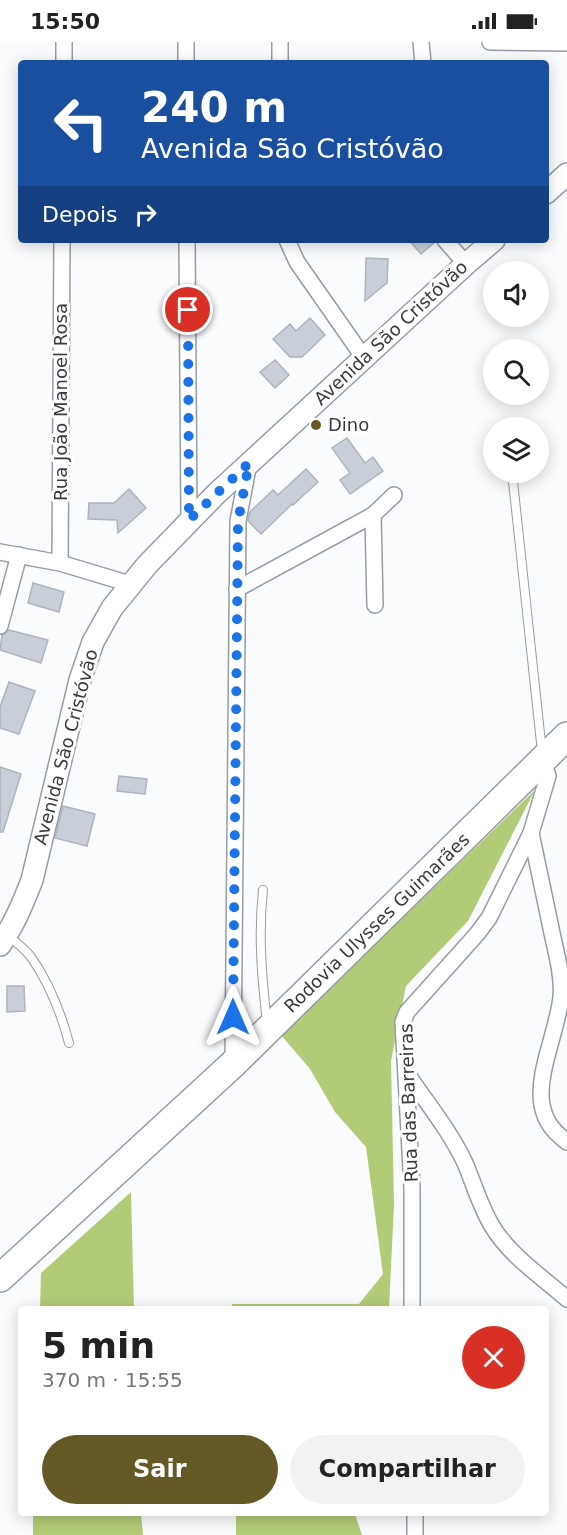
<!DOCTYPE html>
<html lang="pt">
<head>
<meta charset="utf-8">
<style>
  :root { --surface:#fff; --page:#f2f2f2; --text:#222; --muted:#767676; --accent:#645925 }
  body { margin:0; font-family:"DejaVu Sans",sans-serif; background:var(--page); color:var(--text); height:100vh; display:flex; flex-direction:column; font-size:22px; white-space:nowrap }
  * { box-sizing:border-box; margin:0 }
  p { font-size:20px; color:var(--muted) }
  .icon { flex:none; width:33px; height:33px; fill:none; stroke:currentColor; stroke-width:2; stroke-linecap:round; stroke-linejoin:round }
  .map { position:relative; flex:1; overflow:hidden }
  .panel { position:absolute; left:18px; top:1264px; width:531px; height:210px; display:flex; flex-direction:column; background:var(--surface); border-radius:6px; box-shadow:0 3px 15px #0003 }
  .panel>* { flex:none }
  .guide { position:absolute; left:18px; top:18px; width:531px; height:183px; border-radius:6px; box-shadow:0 3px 15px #0003; background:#1a4fa0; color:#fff; overflow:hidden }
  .controls { position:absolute; left:483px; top:219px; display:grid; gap:12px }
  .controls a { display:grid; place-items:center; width:66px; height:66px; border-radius:50%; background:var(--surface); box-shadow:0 3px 15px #0003; font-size:30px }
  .pin { position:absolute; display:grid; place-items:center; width:51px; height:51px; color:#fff; margin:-26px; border:3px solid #fff; border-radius:50%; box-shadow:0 2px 6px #0007 }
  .me { position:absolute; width:66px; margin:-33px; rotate:0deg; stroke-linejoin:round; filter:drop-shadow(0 0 4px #0008) }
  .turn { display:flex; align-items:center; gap:21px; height:126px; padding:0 24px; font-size:27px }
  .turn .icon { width:78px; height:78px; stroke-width:2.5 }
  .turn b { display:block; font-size:42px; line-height:51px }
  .then { display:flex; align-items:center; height:57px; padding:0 24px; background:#0003; gap:12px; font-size:22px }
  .round { display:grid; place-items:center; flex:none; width:63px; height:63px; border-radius:32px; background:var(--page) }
  .summary { display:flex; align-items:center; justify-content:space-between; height:102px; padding:0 24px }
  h1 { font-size:36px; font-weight:700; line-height:45px }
  .action { display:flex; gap:12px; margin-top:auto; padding:12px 24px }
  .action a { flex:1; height:69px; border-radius:36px; background:var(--accent); color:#fff; font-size:24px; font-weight:700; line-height:69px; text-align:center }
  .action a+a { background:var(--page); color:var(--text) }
  .status { display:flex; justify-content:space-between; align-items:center; height:42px; padding:0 30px; background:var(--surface); direction:ltr }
  .status svg { height:16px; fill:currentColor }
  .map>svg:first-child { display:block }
</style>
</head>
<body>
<div class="status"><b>15:50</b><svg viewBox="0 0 49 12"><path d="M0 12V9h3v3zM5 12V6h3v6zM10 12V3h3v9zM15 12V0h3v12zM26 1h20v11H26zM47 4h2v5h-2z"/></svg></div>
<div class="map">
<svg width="567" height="1493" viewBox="0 0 567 1493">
  <rect width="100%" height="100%" fill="#fafbfd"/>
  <g fill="#b2cb77">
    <polygon points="535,748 468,879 406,944 391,1019 394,1162 389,1267 232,1268 232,1262 359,1262 383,1232 366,1105 335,1070 310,1027 281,993"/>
    <polygon points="131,1150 134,1267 40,1267 41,1231"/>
    <polygon points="33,1472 141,1472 143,1493 33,1493"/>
    <polygon points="236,1472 355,1472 362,1493 236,1493"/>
  </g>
  <g fill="#c8cfd9" stroke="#adb4bd" stroke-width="1.5">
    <polygon points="409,198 435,198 435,200 421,212"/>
    <polygon points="366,216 388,217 387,241 365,259"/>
    <polygon points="310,276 325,293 302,315 290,315 273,297 290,282 296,289"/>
    <polygon points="275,318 289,333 275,346 260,330"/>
    <polygon points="347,396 365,421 373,415 383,429 350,452 340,438 350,431 332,406"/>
    <polygon points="306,427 318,440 293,463 292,462 261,492 248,479 250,470 273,448 278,453"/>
    <polygon points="129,447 146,466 118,491 117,478 88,477 89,461 114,461"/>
    <polygon points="33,541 64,550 59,570 28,561"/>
    <polygon points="9,588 48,598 41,621 0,608 2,593 6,591"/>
    <polygon points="9,640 35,649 19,692 0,686 0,665"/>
    <polygon points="0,725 21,732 3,790 0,790"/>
    <polygon points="119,734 147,737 145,752 117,749"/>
    <polygon points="63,764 95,772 87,804 55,796"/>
    <polygon points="7,944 24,944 25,969 7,970"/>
  </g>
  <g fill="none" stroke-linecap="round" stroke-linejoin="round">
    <defs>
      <g id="lane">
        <polyline points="512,430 542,710"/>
        <path d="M263,848C258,894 262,936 267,981"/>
        <path d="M8,893C15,900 25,907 31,915C50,942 61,971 69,1001"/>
      </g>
      <g id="street">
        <polyline points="186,0 186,21"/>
        <polyline points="280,0 280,21"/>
        <polyline points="421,0 423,21"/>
        <polyline points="490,0 567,1"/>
        <polyline points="64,21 64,0"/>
        <polyline points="187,198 189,478"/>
        <polyline points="287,198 297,220 364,316"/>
        <polyline points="445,198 466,222"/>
        <polyline points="373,473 375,563"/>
        <polyline points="0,510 60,521 130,542"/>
        <polyline points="60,521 62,198"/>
        <polyline points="237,547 373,473 394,453"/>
        <polyline points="0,584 19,513"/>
        <path d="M531,791C538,825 545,858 552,891C556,910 563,935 561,955C558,987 536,1032 542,1063C545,1080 554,1090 567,1100"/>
        <polyline points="233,1022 238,479 249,421"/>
        <path d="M408,1033C427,1061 450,1089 465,1121C474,1142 480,1164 492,1184C510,1214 541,1234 567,1257"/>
        <polyline points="412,1268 412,1146 403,980 407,970 477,892 489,876 531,791 548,734 543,718"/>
        <polyline points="415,1493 415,1472"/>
      </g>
      <g id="secondary">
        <polyline points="546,151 567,132"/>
        <path d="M0,903C14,883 23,861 32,838L80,638L93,600L112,566L147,523L216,452L466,222L494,198"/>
      </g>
      <polyline id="highway" points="0,1236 233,1022 567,694"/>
    </defs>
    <use href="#lane" stroke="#969ca5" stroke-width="10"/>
    <use href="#street" stroke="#969ca5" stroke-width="18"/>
    <use href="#secondary" stroke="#969ca5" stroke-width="24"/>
    <use href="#highway" stroke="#969ca5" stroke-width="30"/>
    <use href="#lane" stroke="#fff" stroke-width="8"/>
    <use href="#street" stroke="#fff" stroke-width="15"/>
    <use href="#secondary" stroke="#fff" stroke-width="21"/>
    <use href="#highway" stroke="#fff" stroke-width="27"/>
  </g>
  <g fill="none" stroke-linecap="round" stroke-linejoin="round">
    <polyline stroke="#1a73e8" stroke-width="10" stroke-dasharray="0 18" points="188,268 189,478 249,421 238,480 233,975"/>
  </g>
  <circle fill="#645925" stroke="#fff" stroke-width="2" cx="316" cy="383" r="6"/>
  <g text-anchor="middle" stroke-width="6" stroke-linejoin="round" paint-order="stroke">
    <g font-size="18" fill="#383b3e" stroke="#fff">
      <text transform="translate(391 291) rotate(-43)" y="6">Avenida São Cristóvão</text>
      <text transform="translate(61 360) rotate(-90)" y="6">Rua João Manoel Rosa</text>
      <text transform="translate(66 705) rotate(-75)" y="6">Avenida São Cristóvão</text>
      <text transform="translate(377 881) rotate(-44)" y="6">Rodovia Ulysses Guimarães</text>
      <text transform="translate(409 1061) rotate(-92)" y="6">Rua das Barreiras</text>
    </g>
    <g font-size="18" fill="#383b3e" stroke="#fff" text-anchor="start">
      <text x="328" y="389">Dino</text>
    </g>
  </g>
</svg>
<div class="controls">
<a><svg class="icon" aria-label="sound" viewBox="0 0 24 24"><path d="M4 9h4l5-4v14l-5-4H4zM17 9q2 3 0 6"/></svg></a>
<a><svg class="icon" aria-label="search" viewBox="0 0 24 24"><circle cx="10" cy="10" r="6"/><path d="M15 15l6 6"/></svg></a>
<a><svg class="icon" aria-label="layers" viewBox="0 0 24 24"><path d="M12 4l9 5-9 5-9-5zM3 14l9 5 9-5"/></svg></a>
</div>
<div class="pin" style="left:188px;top:268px;background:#d93025"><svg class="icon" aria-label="arrive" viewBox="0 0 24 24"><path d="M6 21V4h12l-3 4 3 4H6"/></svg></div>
<svg class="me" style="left:233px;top:975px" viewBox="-20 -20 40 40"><path d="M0-17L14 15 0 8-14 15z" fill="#1a73e8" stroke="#fff" stroke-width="4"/></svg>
<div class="guide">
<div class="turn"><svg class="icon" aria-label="left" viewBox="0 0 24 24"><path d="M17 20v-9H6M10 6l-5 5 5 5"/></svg><div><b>240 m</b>Avenida São Cristóvão</div></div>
<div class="then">Depois<svg class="icon" aria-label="right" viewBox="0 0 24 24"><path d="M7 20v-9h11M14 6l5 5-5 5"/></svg></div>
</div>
<section class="panel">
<div class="summary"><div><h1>5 min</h1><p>370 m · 15:55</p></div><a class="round" style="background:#d93025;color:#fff"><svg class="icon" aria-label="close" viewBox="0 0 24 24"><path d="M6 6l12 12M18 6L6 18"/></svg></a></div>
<div class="action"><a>Sair</a><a>Compartilhar</a></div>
</section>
</div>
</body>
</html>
